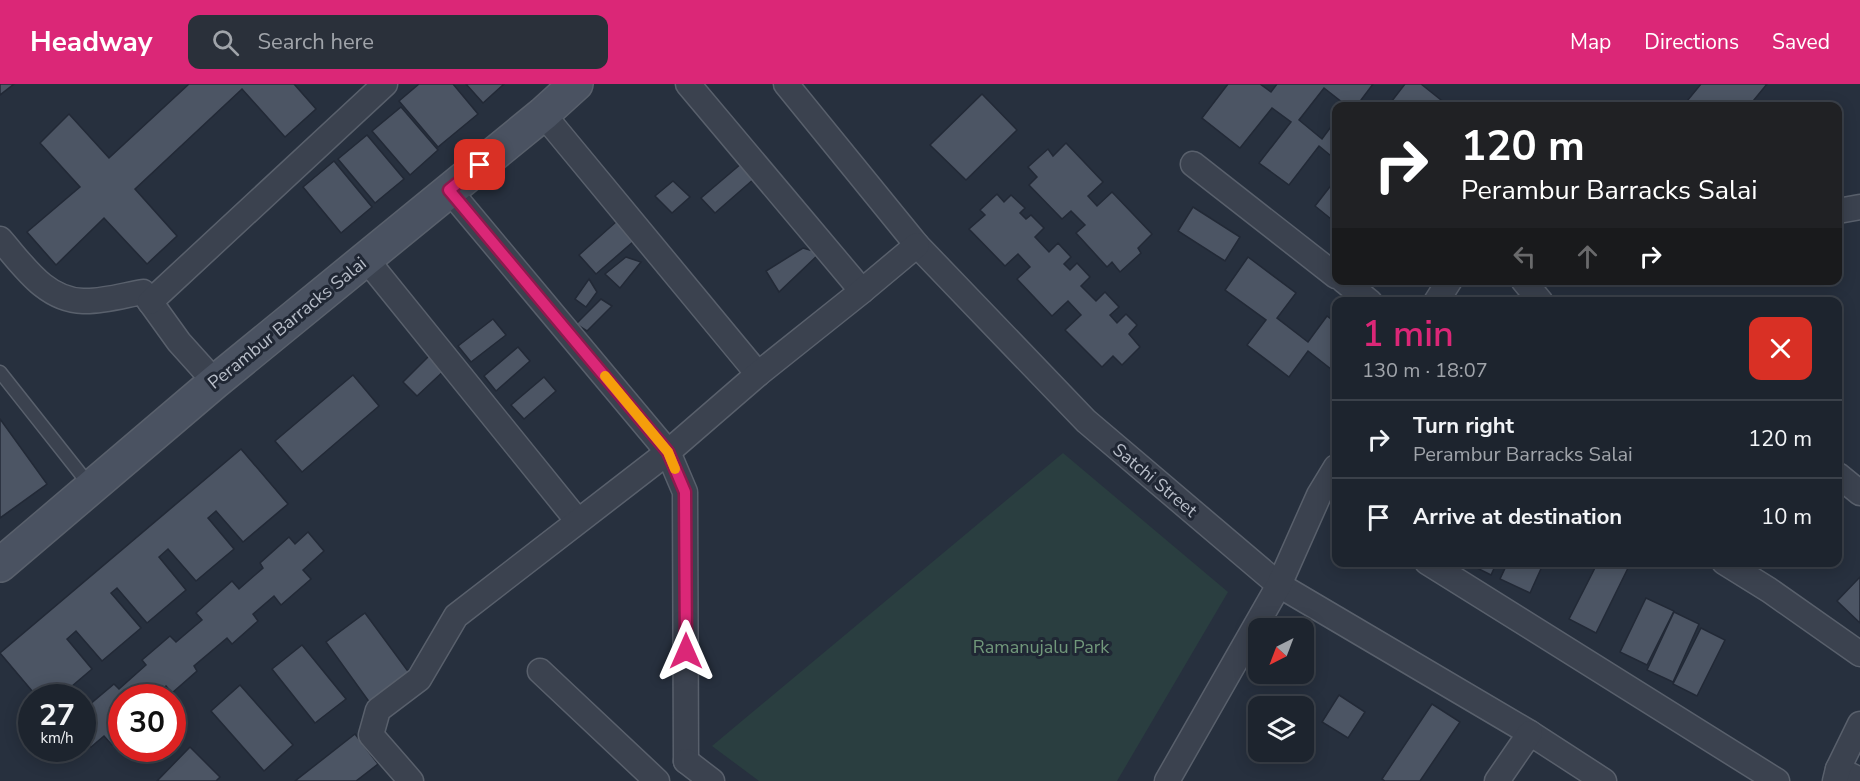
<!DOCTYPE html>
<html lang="en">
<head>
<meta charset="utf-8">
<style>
  :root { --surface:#1d242e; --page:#2a303a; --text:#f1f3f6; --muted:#a0a4aa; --line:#3b414a; --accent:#db2777 }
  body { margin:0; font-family:"Nunito Sans",sans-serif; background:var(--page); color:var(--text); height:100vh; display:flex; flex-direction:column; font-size:22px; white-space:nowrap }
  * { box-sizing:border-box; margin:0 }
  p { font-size:20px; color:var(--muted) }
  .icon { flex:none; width:33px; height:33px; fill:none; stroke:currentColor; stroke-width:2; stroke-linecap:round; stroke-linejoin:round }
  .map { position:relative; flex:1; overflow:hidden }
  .details { position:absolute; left:1332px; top:213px; width:510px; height:270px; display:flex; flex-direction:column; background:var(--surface); border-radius:12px; box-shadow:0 3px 15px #0003,0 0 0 2px var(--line) }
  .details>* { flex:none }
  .hud { position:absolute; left:1332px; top:18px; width:510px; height:183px; border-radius:12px; box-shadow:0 3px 15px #0003,0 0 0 2px var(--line); background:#202124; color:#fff; overflow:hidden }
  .needle { width:39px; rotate:222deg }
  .tools { position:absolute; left:1248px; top:534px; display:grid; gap:12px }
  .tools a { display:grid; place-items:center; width:66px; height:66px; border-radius:12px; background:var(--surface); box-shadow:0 3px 15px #0003,0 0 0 2px var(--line); font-size:30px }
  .speed { position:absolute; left:18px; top:600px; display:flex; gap:12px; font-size:30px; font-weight:700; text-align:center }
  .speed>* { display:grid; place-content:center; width:78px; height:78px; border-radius:50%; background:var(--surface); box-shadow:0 3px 15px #0003,0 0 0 2px var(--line); line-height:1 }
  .speed small { font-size:15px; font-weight:400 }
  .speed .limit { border:9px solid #d22; background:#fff; color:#111 }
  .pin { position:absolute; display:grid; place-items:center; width:51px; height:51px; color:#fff; margin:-26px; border-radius:12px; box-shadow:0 3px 9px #0006 }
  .me { position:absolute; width:66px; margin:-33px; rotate:0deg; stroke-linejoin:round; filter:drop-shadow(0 0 4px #0008) }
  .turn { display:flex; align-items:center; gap:21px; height:126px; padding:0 30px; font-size:27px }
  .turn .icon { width:78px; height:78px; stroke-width:2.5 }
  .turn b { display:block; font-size:42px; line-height:51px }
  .lanes { display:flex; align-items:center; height:57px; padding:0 30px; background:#0003; justify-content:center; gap:30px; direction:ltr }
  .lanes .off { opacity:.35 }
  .round { display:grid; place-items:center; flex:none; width:63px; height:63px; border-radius:12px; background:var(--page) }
  .summary { display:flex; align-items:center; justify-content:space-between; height:102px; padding:0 30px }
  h1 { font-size:36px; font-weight:600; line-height:45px; color:var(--accent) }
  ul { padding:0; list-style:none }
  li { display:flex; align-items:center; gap:18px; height:78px; padding:0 30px; border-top:2px solid var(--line) }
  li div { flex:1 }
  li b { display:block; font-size:22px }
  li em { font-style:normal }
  header { display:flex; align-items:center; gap:36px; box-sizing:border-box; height:84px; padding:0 30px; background:var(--accent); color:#fff }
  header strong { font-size:28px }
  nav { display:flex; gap:33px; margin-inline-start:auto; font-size:21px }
  .search { width:420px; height:54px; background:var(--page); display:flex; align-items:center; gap:15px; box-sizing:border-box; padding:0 21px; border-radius:12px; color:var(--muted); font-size:22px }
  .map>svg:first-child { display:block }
</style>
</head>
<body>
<header>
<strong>Headway</strong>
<div class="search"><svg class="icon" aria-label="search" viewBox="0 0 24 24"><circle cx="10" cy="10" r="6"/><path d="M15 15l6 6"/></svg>Search here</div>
<nav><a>Map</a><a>Directions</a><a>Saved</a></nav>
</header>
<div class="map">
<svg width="1860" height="697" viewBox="0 0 1860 697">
  <rect width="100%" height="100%" fill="#27303e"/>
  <polygon fill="#2a3e40" points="1063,369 1228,508 1117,697 759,697 712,662"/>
  <g fill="#4c5564" stroke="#222936" stroke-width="1.5">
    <polygon points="0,0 14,0 0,11"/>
    <polygon points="189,0 294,0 316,25 285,53 242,5 135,105 177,152 147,180 104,134 56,181 27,148 80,103 40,59 69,30 109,74"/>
    <polygon points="419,0 453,0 478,30 438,63 399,17"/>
    <polygon points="466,0 504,0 483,19"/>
    <polygon points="1228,0 1260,0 1271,8 1277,0 1373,0 1358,20 1362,22 1347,22 1324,4 1299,36 1322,55 1336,36 1336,76 1319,62 1289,101 1259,79 1291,38 1272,24 1240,64 1202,34"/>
    <polygon points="1405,0 1421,0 1446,20 1444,22 1388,22"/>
    <polygon points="1701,0 1767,0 1749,22 1694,22 1687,17"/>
    <polygon points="982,10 1017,46 966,96 930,61"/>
    <polygon points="401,23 438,66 410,91 372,47"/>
    <polygon points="367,51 404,95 375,119 338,75"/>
    <polygon points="1066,59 1103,98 1088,112 1097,122 1112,108 1152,150 1138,164 1141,169 1120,188 1112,178 1107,183 1076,149 1085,141 1071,127 1062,135 1029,101 1037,93 1028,83 1048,65 1053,72"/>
    <polygon points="334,77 372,123 341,149 303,103"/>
    <polygon points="742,79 755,94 715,129 701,114"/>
    <polygon points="1336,95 1336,139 1315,122"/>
    <polygon points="673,97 690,113 672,129 655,112"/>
    <polygon points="997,110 1004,118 1011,111 1025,124 1020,129 1026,135 1031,131 1044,144 1035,153 1049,168 1058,159 1071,173 1064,180 1070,186 1077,179 1090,193 1081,202 1096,217 1105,208 1119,223 1110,231 1117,239 1126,230 1137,241 1129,250 1140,263 1122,281 1113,272 1102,283 1065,246 1081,231 1068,217 1052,232 1017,195 1030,183 1018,170 1005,182 969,145 985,131 980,126"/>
    <polygon points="1193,123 1240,153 1225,177 1178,147"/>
    <polygon points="617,137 634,157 596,190 579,171"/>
    <polygon points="803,164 820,169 779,208 766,187"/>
    <polygon points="626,173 641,178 620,204 605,190"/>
    <polygon points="1248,173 1296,209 1277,234 1308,258 1327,232 1336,239 1336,289 1308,267 1289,293 1247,261 1266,236 1225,206"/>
    <polygon points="589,195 597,208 586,223 575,215"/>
    <polygon points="601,215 612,222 587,247 576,240"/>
    <polygon points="493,235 506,251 471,278 458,262"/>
    <polygon points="518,263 530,277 496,307 484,292"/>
    <polygon points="433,268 448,283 417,312 403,298"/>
    <polygon points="353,291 379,322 302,388 275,357"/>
    <polygon points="544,293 556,307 524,335 511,321"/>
    <polygon points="0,335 47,400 0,434"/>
    <polygon points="241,365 288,420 243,458 216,427 208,434 234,465 196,497 168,465 159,473 186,506 147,539 117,504 111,509 141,544 102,577 76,547 67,555 92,585 58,614 38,614 0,569"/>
    <polygon points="308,448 324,467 303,486 311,495 281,521 274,512 253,530 258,537 232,560 227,554 194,582 197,587 172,609 166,602 152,614 122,614 122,653 112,661 104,652 91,663 82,653 82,638 87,634 82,627 114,600 119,605 146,581 142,576 170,552 176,558 202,536 196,529 232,497 239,505 263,484 260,479 289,453 295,460"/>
    <polygon points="1465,478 1497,478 1491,491"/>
    <polygon points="1508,478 1544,478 1530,509 1500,495"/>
    <polygon points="1598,478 1630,480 1596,549 1569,535"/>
    <polygon points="1860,493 1860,539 1837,517"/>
    <polygon points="1646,514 1674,527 1647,581 1620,568"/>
    <polygon points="1674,528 1699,540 1673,598 1647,586"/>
    <polygon points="365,529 410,590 370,619 326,558"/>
    <polygon points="1701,544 1725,556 1697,612 1673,600"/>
    <polygon points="302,561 346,615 315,639 272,585"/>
    <polygon points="240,601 293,661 264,687 211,627"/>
    <polygon points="1339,611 1365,628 1348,654 1322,638"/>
    <polygon points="1432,620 1460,638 1420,697 1385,697 1382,695"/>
    <polygon points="355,650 378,680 356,697 295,697"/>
    <polygon points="190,663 220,693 216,697 157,697"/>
  </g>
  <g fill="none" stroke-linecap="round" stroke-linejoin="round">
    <defs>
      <polyline id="service" points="0,288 91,403"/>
      <g id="minor">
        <polyline points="688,0 862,207"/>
        <polyline points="786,0 917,161 1086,337 1279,501 1530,649 1604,697"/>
        <polyline points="543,30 758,290"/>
        <polyline points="1193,80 1336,192"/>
        <polyline points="449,106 668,368 685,408 686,677"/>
        <polyline points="1838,127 1860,123"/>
        <path d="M0,155C23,181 45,216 83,217C102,218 125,211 143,208L179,258L215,298"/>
        <polyline points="366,175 577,436"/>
        <polyline points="1343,196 1370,218"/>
        <polyline points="1523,196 1541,218"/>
        <polyline points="150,218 385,0"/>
        <polyline points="1436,218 1450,196"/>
        <polyline points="1838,391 1860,409"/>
        <polyline points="1427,478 1777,697"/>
        <polyline points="1724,478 1769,506 1860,570"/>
        <polyline points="540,587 657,697"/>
        <polyline points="686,677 712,697"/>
        <polyline points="1838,685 1860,696"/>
        <polyline points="411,697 371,651 378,626 419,595 456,532 668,368 758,290 862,207 917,161"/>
        <polyline points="1167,697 1279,501 1319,411 1336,383"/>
        <polyline points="1497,697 1530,649"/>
        <polyline points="1835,697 1838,685 1860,640"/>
      </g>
      <polyline id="secondary" points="0,481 215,298 543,30 576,0"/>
    </defs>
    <use href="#service" stroke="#59606c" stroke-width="15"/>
    <use href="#minor" stroke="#59606c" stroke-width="27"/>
    <use href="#secondary" stroke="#59606c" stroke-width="36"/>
    <use href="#service" stroke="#3b424f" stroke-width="12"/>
    <use href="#minor" stroke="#3b424f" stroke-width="24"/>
    <use href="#secondary" stroke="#4a5261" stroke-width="33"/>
  </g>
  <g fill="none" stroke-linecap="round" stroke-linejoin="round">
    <defs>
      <polyline id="route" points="480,81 449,106 668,368 685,408 686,567"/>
    </defs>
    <use href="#route" stroke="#8e194d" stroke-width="15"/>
    <use href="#route" stroke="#db2777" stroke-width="10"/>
    <polyline stroke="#f59e0b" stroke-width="10" points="605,292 668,368 675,385"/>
  </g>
  <g text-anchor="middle" stroke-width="6" stroke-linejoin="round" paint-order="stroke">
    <g font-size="18" fill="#b8bec9" stroke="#202734">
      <text transform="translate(287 239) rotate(-39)" y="6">Perambur Barracks Salai</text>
      <text transform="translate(1155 396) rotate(40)" y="6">Satchi Street</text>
    </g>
    <g font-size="18" fill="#71987b" stroke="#202734">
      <text x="1041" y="569">Ramanujalu Park</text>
    </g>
  </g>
</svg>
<div class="tools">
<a><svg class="needle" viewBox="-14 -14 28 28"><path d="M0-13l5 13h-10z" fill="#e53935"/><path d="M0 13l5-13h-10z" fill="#a0a4aa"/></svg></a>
<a><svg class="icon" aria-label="layers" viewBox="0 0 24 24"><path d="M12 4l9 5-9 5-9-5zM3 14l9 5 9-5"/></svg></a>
</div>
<div class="speed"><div>27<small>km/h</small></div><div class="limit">30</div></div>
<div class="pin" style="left:480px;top:81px;background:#d93025"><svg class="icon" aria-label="arrive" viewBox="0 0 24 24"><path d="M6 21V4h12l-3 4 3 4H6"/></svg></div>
<svg class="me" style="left:686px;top:567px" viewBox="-20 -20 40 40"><path d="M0-17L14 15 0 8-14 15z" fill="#db2777" stroke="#fff" stroke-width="4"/></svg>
<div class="hud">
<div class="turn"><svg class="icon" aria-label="right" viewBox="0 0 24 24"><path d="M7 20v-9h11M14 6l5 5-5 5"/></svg><div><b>120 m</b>Perambur Barracks Salai</div></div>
<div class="lanes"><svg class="icon off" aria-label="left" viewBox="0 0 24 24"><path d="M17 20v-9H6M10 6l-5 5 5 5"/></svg><svg class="icon off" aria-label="ahead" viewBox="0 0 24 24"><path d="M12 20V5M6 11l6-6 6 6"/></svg><svg class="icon" aria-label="right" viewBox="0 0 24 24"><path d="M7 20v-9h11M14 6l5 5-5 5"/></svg></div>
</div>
<section class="details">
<div class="summary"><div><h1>1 min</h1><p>130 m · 18:07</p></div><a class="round" style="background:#d93025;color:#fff"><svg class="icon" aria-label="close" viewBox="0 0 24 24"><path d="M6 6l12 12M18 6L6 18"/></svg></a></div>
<ul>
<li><svg class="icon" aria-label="right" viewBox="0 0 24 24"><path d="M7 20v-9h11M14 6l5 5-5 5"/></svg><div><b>Turn right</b><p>Perambur Barracks Salai</p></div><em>120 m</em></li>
<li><svg class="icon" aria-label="arrive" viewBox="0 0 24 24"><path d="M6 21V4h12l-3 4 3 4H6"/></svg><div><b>Arrive at destination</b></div><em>10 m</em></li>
</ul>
</section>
</div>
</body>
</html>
